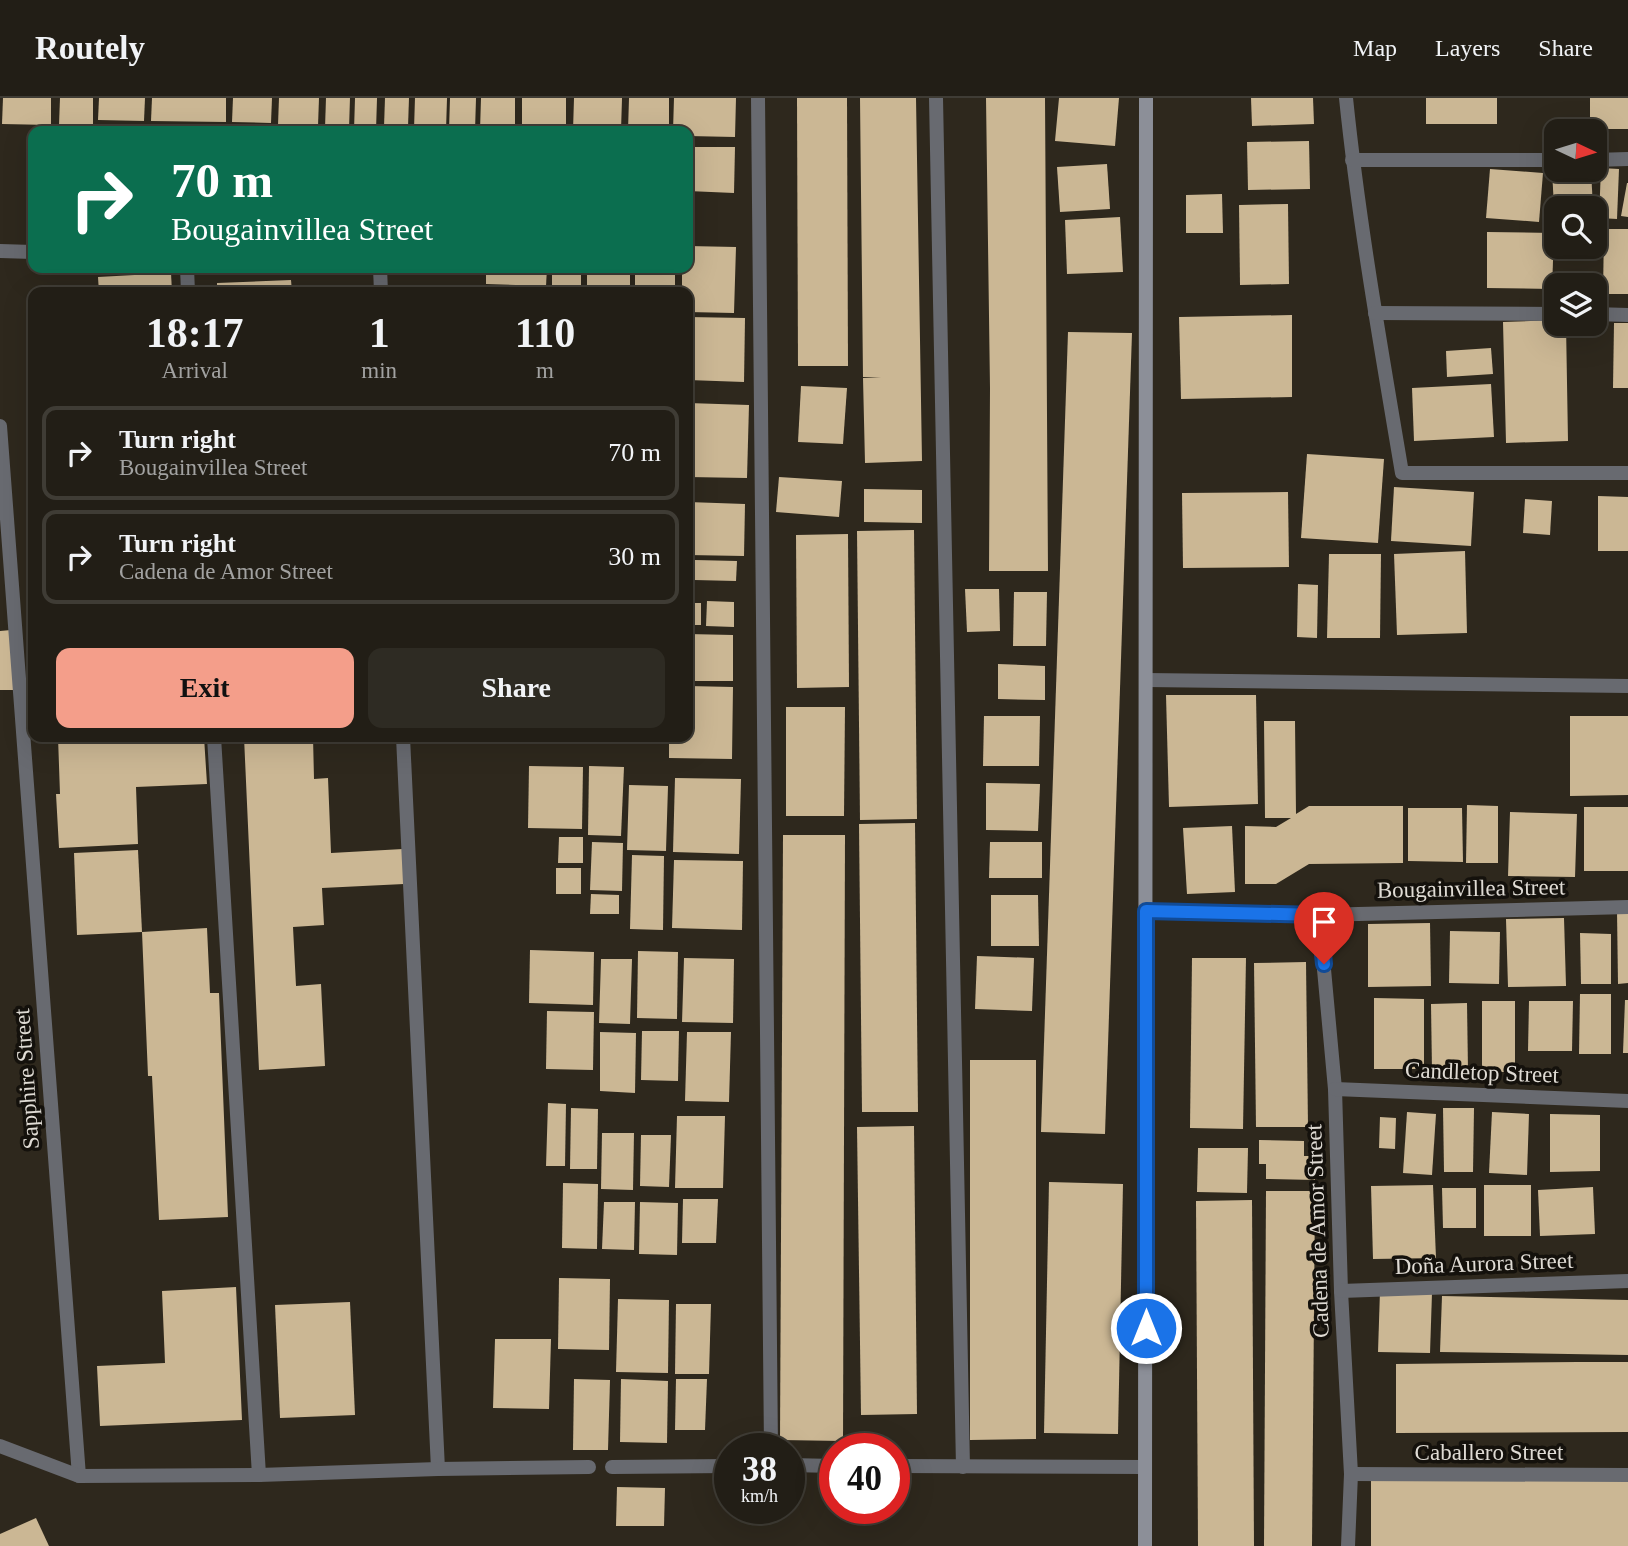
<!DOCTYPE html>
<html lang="en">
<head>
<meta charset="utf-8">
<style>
  :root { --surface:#221e16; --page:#2e2b23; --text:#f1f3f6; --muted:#a2a2a1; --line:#3f3c35; --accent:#f49e8a }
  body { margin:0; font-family:"Times New Roman",serif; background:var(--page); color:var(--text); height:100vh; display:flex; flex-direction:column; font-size:26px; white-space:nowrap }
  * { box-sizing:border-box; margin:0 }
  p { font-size:23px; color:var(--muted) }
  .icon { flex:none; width:38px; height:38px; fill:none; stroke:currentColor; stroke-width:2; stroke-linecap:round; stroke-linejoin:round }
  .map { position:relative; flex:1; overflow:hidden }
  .details { position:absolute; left:28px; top:189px; width:665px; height:455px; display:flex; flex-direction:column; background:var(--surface); border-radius:14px; box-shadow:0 7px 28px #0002,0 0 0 2px var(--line) }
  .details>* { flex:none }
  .hud { position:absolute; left:28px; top:28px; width:665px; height:147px; border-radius:14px; box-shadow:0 7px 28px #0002,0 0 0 2px var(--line); background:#0b6e4f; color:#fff; overflow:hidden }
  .needle { width:46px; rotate:94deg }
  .controls { position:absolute; left:1544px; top:21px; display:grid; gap:14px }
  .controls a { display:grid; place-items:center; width:63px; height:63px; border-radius:14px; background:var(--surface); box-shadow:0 7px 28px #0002,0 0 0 2px var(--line); font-size:35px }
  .speed { position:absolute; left:714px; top:1335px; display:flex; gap:14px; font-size:35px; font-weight:700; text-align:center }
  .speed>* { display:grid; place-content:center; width:91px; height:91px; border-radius:50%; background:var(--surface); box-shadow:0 7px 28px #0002,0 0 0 2px var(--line); line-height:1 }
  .speed small { font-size:18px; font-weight:400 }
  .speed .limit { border:10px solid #d22; background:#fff; color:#111 }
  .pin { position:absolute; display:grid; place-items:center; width:60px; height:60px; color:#fff; margin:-72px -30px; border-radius:50% 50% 50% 0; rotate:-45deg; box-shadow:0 0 7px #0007 }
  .pin .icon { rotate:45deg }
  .me { position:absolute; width:77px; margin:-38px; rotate:0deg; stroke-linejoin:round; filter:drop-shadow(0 0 5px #0008) }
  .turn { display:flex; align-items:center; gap:24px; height:147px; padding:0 28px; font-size:32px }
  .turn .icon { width:91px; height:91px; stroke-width:2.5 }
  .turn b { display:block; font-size:49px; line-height:60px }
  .eta { display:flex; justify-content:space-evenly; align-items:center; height:119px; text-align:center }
  .eta b { font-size:42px; font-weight:800; line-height:49px }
  .cta { display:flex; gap:14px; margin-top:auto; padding:14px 28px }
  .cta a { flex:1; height:80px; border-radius:14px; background:var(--accent); color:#111; font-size:28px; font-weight:800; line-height:80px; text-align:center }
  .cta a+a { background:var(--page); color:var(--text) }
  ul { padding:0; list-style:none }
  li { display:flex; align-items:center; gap:21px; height:94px; margin:0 14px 10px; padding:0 14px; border:4px solid var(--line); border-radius:14px }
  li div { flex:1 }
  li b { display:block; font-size:26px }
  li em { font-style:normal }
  header { display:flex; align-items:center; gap:42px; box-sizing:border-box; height:98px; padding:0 35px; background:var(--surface); border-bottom:2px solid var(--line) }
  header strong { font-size:33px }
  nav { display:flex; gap:38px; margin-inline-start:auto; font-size:24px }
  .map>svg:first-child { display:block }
</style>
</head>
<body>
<header>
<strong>Routely</strong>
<nav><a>Map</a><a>Layers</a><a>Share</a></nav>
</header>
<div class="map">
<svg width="1628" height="1448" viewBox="0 0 1628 1448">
  <rect width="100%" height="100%" fill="#2e281d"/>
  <g fill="#cbb794">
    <polygon points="3,0 51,0 51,27 2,26"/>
    <polygon points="60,0 93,0 93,27 59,27"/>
    <polygon points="99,0 145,0 144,23 98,22"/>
    <polygon points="152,0 226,0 226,24 151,23"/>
    <polygon points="233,0 272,0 271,25 232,24"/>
    <polygon points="279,0 319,0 318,28 278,27"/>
    <polygon points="326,0 350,0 349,31 325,30"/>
    <polygon points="355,0 377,0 376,33 354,33"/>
    <polygon points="385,0 409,0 408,29 384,29"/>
    <polygon points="415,0 447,0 446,32 414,31"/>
    <polygon points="450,0 476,0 475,32 449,32"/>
    <polygon points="481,0 515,0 515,33 480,32"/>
    <rect x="522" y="0" width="44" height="33"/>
    <polygon points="574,0 622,0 621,33 573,33"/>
    <polygon points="629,0 669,0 669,33 628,33"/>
    <polygon points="674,0 736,0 735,39 688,38 688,33 673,33"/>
    <polygon points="797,0 847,0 848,268 798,268"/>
    <polygon points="860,0 916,0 922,363 865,365 863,280 881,280 863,279"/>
    <polygon points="986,0 1045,0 1048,473 989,473 990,290"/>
    <polygon points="1059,0 1119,0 1115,48 1055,43"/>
    <polygon points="1251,0 1313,0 1314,26 1252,28"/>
    <rect x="1426" y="0" width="71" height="26"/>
    <rect x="1590" y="0" width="38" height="31"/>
    <polygon points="1309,43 1310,91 1248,92 1247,44"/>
    <polygon points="688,49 735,49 734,95 688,93"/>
    <polygon points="1107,66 1110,111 1060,114 1057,69"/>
    <polygon points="1601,70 1619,71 1617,121 1599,120"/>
    <polygon points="1490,71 1543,75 1539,124 1486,120"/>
    <polygon points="1552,71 1591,72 1593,110 1554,110"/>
    <polygon points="1627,85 1628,85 1628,119 1621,118"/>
    <polygon points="1222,96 1223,135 1186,135 1186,97"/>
    <polygon points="1288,106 1289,186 1240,187 1239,107"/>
    <polygon points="1120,119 1123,174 1067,176 1065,122"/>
    <polygon points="1604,131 1628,131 1628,196 1603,196"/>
    <polygon points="1487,134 1554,135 1552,191 1487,190"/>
    <polygon points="688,148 736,149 734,215 688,214 688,194 682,194 682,170 688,170"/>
    <polygon points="486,170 547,170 546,188 486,186"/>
    <rect x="552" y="170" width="29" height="24"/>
    <rect x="587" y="170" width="43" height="24"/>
    <rect x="635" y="170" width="40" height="24"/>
    <polygon points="171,175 172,194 99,194 98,179"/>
    <polygon points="291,182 292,194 217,194 217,185"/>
    <polygon points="1292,217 1292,299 1181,301 1179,219"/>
    <polygon points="688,219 745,220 744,284 688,282"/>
    <polygon points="1556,222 1556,226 1566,226 1568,343 1506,345 1503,224"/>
    <polygon points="1614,225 1628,225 1628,290 1613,290"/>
    <polygon points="1068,234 1132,235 1105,1036 1041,1034"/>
    <polygon points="1491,250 1493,276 1447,279 1446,253"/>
    <polygon points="1491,286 1494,339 1414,343 1412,290"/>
    <polygon points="801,288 847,290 843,346 798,344"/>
    <polygon points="688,305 749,307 747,380 688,379"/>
    <polygon points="1307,356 1384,361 1378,445 1301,440"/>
    <polygon points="779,379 842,383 839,419 776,414"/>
    <polygon points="1394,389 1474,394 1471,448 1391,443"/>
    <polygon points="864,391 922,392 922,425 864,424"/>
    <polygon points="1288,394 1289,469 1183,470 1182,395"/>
    <polygon points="1598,398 1628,399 1628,453 1598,453"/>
    <polygon points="1525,401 1552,403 1550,437 1523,435"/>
    <polygon points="688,404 745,406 744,458 688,457"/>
    <polygon points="914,432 917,721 860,722 857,433"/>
    <polygon points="848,436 849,589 797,590 796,437"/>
    <polygon points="1465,453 1467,535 1397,537 1394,456"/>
    <polygon points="1329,456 1381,456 1380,540 1327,540"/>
    <polygon points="695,462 737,463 736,483 694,482"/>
    <polygon points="1298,486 1318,487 1317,540 1297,539"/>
    <polygon points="965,491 999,491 1000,533 967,534"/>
    <polygon points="1014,494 1047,494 1046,548 1013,548"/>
    <polygon points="707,503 734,504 734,529 706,528"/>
    <rect x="688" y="505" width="13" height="22"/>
    <polygon points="11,532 14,592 0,592 0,533"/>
    <polygon points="688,536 733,537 733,583 688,583"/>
    <polygon points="998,566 1045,568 1045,602 998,601"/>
    <polygon points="688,588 733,589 732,661 669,660 669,639 688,639"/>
    <polygon points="1166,597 1256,597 1258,706 1169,709"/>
    <polygon points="786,609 845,609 844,718 786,718"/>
    <polygon points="984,618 1040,618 1039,668 983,668"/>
    <polygon points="1570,618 1628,618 1628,697 1570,698"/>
    <polygon points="1264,623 1295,623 1296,716 1309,708 1403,708 1403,765 1309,766 1276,786 1245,786 1245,728 1276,729 1291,720 1265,720"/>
    <polygon points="58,639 204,639 207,686 136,689 138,746 59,750 56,696 60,696"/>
    <polygon points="244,639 313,639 314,681 328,680 331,755 403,751 404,786 322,790 324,827 293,829 296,888 321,886 325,968 259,972"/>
    <polygon points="529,668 583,669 582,731 528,730"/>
    <polygon points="589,668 624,669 621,738 588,737"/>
    <polygon points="675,680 741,681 739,756 673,754"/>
    <polygon points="986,685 1040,686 1038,733 986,732"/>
    <polygon points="629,687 668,688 666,753 627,752"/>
    <polygon points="1467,707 1498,708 1498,765 1466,765"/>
    <rect x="1584" y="709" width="44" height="64"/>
    <polygon points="1408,710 1462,710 1463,764 1408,763"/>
    <polygon points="1510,714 1577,716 1575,779 1508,778"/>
    <polygon points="915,725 918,1014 862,1014 859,726"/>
    <polygon points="1232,728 1235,794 1187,796 1183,730"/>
    <polygon points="783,737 845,737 843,1343 780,1342"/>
    <polygon points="559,739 583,739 583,765 558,765"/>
    <polygon points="592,744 623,745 622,793 590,792"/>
    <polygon points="990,744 1042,744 1042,780 989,780"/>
    <polygon points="138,752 142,834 77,837 74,755"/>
    <polygon points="632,757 664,758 663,832 630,831"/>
    <polygon points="674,762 743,763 742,832 672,830"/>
    <rect x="556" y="770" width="25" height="26"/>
    <polygon points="591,796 619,797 619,816 590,816"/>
    <polygon points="991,797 1038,797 1039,848 991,848"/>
    <polygon points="1617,813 1628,813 1628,885 1618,886"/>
    <polygon points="1564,820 1566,888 1508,889 1506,821"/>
    <polygon points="1430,825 1431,888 1368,889 1368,826"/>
    <polygon points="207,830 210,895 219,895 228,1119 159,1122 152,978 148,978 142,834"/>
    <polygon points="1450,833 1500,834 1499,886 1449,885"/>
    <polygon points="1580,835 1611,836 1611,886 1581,886"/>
    <polygon points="530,852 594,854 593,907 529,905"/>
    <polygon points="638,853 678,854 677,921 637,920"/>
    <polygon points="977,858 1034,860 1032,913 975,911"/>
    <polygon points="684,860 734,861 733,925 682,924"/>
    <polygon points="1192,860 1246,860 1243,1031 1190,1030"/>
    <polygon points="601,861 632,861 630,926 599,925"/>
    <polygon points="1306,864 1308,1029 1256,1029 1254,865"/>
    <polygon points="1580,896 1611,896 1611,956 1579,956"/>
    <polygon points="1374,900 1424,901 1424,971 1374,971"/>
    <polygon points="1625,902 1628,902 1628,955 1623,955"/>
    <rect x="1482" y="903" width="33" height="71"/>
    <polygon points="1529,903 1573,903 1572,953 1528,953"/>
    <polygon points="1467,905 1468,973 1432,973 1431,906"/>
    <polygon points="547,913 594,914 593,972 546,971"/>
    <polygon points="642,933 679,933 678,983 641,982"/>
    <polygon points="600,934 636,935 635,995 600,993"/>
    <polygon points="687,934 731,934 729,1004 685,1003"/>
    <polygon points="970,962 1036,962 1036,1341 970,1342"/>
    <polygon points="548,1005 566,1006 565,1068 546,1068"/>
    <polygon points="571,1010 598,1011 597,1071 570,1071"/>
    <polygon points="1443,1010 1474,1010 1473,1074 1444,1074"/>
    <polygon points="1407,1014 1436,1016 1432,1077 1403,1075"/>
    <polygon points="1492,1014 1529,1016 1527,1077 1489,1075"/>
    <polygon points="1550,1016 1600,1017 1600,1073 1550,1074"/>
    <polygon points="677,1018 725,1018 723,1090 675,1090"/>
    <polygon points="1380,1019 1396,1020 1395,1051 1379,1050"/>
    <polygon points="914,1028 917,1316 861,1317 857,1029"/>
    <polygon points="602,1035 634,1035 633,1092 601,1091"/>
    <polygon points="641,1037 671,1037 669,1089 640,1088"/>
    <polygon points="1259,1042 1304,1043 1304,1058 1315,1058 1315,1082 1266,1081 1266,1066 1259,1066"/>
    <polygon points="1198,1050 1248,1050 1247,1095 1197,1094"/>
    <polygon points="1049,1084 1123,1086 1118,1336 1044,1335"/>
    <polygon points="563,1085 598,1086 597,1151 562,1150"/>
    <polygon points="1433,1087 1436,1160 1373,1161 1371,1088"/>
    <rect x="1484" y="1087" width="47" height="51"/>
    <polygon points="1593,1089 1595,1136 1540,1138 1538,1092"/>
    <polygon points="1442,1090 1476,1090 1476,1130 1443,1130"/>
    <polygon points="1266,1093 1315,1093 1312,1448 1264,1448"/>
    <polygon points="683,1101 718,1101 716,1145 682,1145"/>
    <polygon points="1252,1102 1254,1448 1198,1448 1196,1103"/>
    <polygon points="604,1104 635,1104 634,1152 602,1151"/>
    <polygon points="640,1104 678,1105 677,1157 639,1156"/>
    <polygon points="559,1180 610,1181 609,1252 558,1251"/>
    <polygon points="236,1189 242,1322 100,1328 97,1268 165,1265 162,1193"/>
    <polygon points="1380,1193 1432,1195 1430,1255 1378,1254"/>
    <polygon points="1442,1198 1628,1202 1628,1257 1440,1254"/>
    <polygon points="618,1201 669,1202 668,1275 616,1274"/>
    <polygon points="350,1204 355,1317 280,1320 275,1207"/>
    <polygon points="676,1206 711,1206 709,1276 675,1276"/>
    <polygon points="495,1241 551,1241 549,1311 493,1310"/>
    <polygon points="1578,1264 1628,1264 1628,1334 1396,1335 1396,1266"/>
    <polygon points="574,1281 610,1282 608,1352 573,1352"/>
    <polygon points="621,1281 668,1283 667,1345 620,1344"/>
    <polygon points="676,1281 707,1281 705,1332 675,1332"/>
    <rect x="1371" y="1380" width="257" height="68"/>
    <polygon points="617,1389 665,1390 664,1428 616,1428"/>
    <polygon points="36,1420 49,1448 0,1448 0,1436"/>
  </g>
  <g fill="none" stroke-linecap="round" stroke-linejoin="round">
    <g stroke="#686a70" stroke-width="14">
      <polyline points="758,0 771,1351"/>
      <polyline points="936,0 963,1369"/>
      <path d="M1346,0C1359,126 1381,250 1402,375H1628"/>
      <polyline points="1352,62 1556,62"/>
      <polyline points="1594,62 1628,61"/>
      <polyline points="0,153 33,154"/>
      <polyline points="187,170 188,194"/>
      <polyline points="380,170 381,194"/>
      <polyline points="1375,215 1556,216"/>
      <polyline points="1594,216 1628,217"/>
      <polyline points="0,328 79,1378"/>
      <polyline points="1146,582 1628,588"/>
      <polyline points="214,639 259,1377"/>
      <polyline points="403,639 438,1371"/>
      <polyline points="1146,813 1319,817 1628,809"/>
      <polyline points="1319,817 1335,991 1341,1193 1351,1376 1348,1448"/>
      <polyline points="1335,991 1628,1003"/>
      <polyline points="1341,1193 1628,1183"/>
      <polyline points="0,1348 79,1378 259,1377 438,1371 589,1369"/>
      <polyline points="789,1367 835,1368"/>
      <polyline points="894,1368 1145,1369"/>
      <polyline points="612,1369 730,1368"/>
      <polyline points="1351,1376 1628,1377"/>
    </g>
    <polyline stroke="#8c8f98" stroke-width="14" points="1145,1448 1146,0"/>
  </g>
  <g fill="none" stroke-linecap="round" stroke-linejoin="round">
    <defs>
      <polyline id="route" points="1146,1230 1146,813 1319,817 1324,866"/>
    </defs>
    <use href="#route" stroke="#114b97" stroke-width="18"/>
    <use href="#route" stroke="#1a73e8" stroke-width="12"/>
  </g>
  <g text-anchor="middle" stroke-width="7" stroke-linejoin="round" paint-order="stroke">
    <g font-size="23" fill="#dfdbd4" stroke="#14110c">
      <text transform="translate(1471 790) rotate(-1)" y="8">Bougainvillea Street</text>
      <text transform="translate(1482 974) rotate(2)" y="8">Candletop Street</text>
      <text transform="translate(26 981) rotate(-94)" y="8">Sapphire Street</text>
      <text transform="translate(1317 1133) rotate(-92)" y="8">Cadena de Amor Street</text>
      <text transform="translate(1484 1165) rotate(-2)" y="8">Doña Aurora Street</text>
      <text x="1489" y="1362">Caballero Street</text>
    </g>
  </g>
</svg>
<div class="controls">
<a><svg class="needle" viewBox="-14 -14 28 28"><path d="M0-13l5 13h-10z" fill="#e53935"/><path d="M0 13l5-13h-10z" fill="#a2a2a1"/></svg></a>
<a><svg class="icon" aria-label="search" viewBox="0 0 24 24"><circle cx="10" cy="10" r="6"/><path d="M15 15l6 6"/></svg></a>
<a><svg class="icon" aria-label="layers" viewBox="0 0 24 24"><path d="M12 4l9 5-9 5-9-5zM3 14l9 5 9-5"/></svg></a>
</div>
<div class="speed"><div>38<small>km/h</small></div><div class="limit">40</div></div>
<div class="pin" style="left:1324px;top:866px;background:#d93025"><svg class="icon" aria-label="arrive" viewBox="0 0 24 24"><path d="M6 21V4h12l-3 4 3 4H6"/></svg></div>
<svg class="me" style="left:1146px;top:1230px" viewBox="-20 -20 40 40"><circle r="17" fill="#1a73e8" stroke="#fff" stroke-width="3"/><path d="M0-11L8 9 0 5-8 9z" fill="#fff"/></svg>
<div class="hud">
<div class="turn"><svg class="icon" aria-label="right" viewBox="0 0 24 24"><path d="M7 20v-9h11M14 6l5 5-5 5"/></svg><div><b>70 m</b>Bougainvillea Street</div></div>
</div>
<section class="details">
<div class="eta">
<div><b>18:17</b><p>Arrival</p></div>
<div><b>1</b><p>min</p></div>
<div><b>110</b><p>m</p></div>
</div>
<ul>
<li><svg class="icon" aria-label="right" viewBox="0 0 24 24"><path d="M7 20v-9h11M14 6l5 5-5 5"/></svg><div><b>Turn right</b><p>Bougainvillea Street</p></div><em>70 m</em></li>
<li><svg class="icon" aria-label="right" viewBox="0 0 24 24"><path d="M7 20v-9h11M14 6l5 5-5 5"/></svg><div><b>Turn right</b><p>Cadena de Amor Street</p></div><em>30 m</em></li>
</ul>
<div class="cta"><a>Exit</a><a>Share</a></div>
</section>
</div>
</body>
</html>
